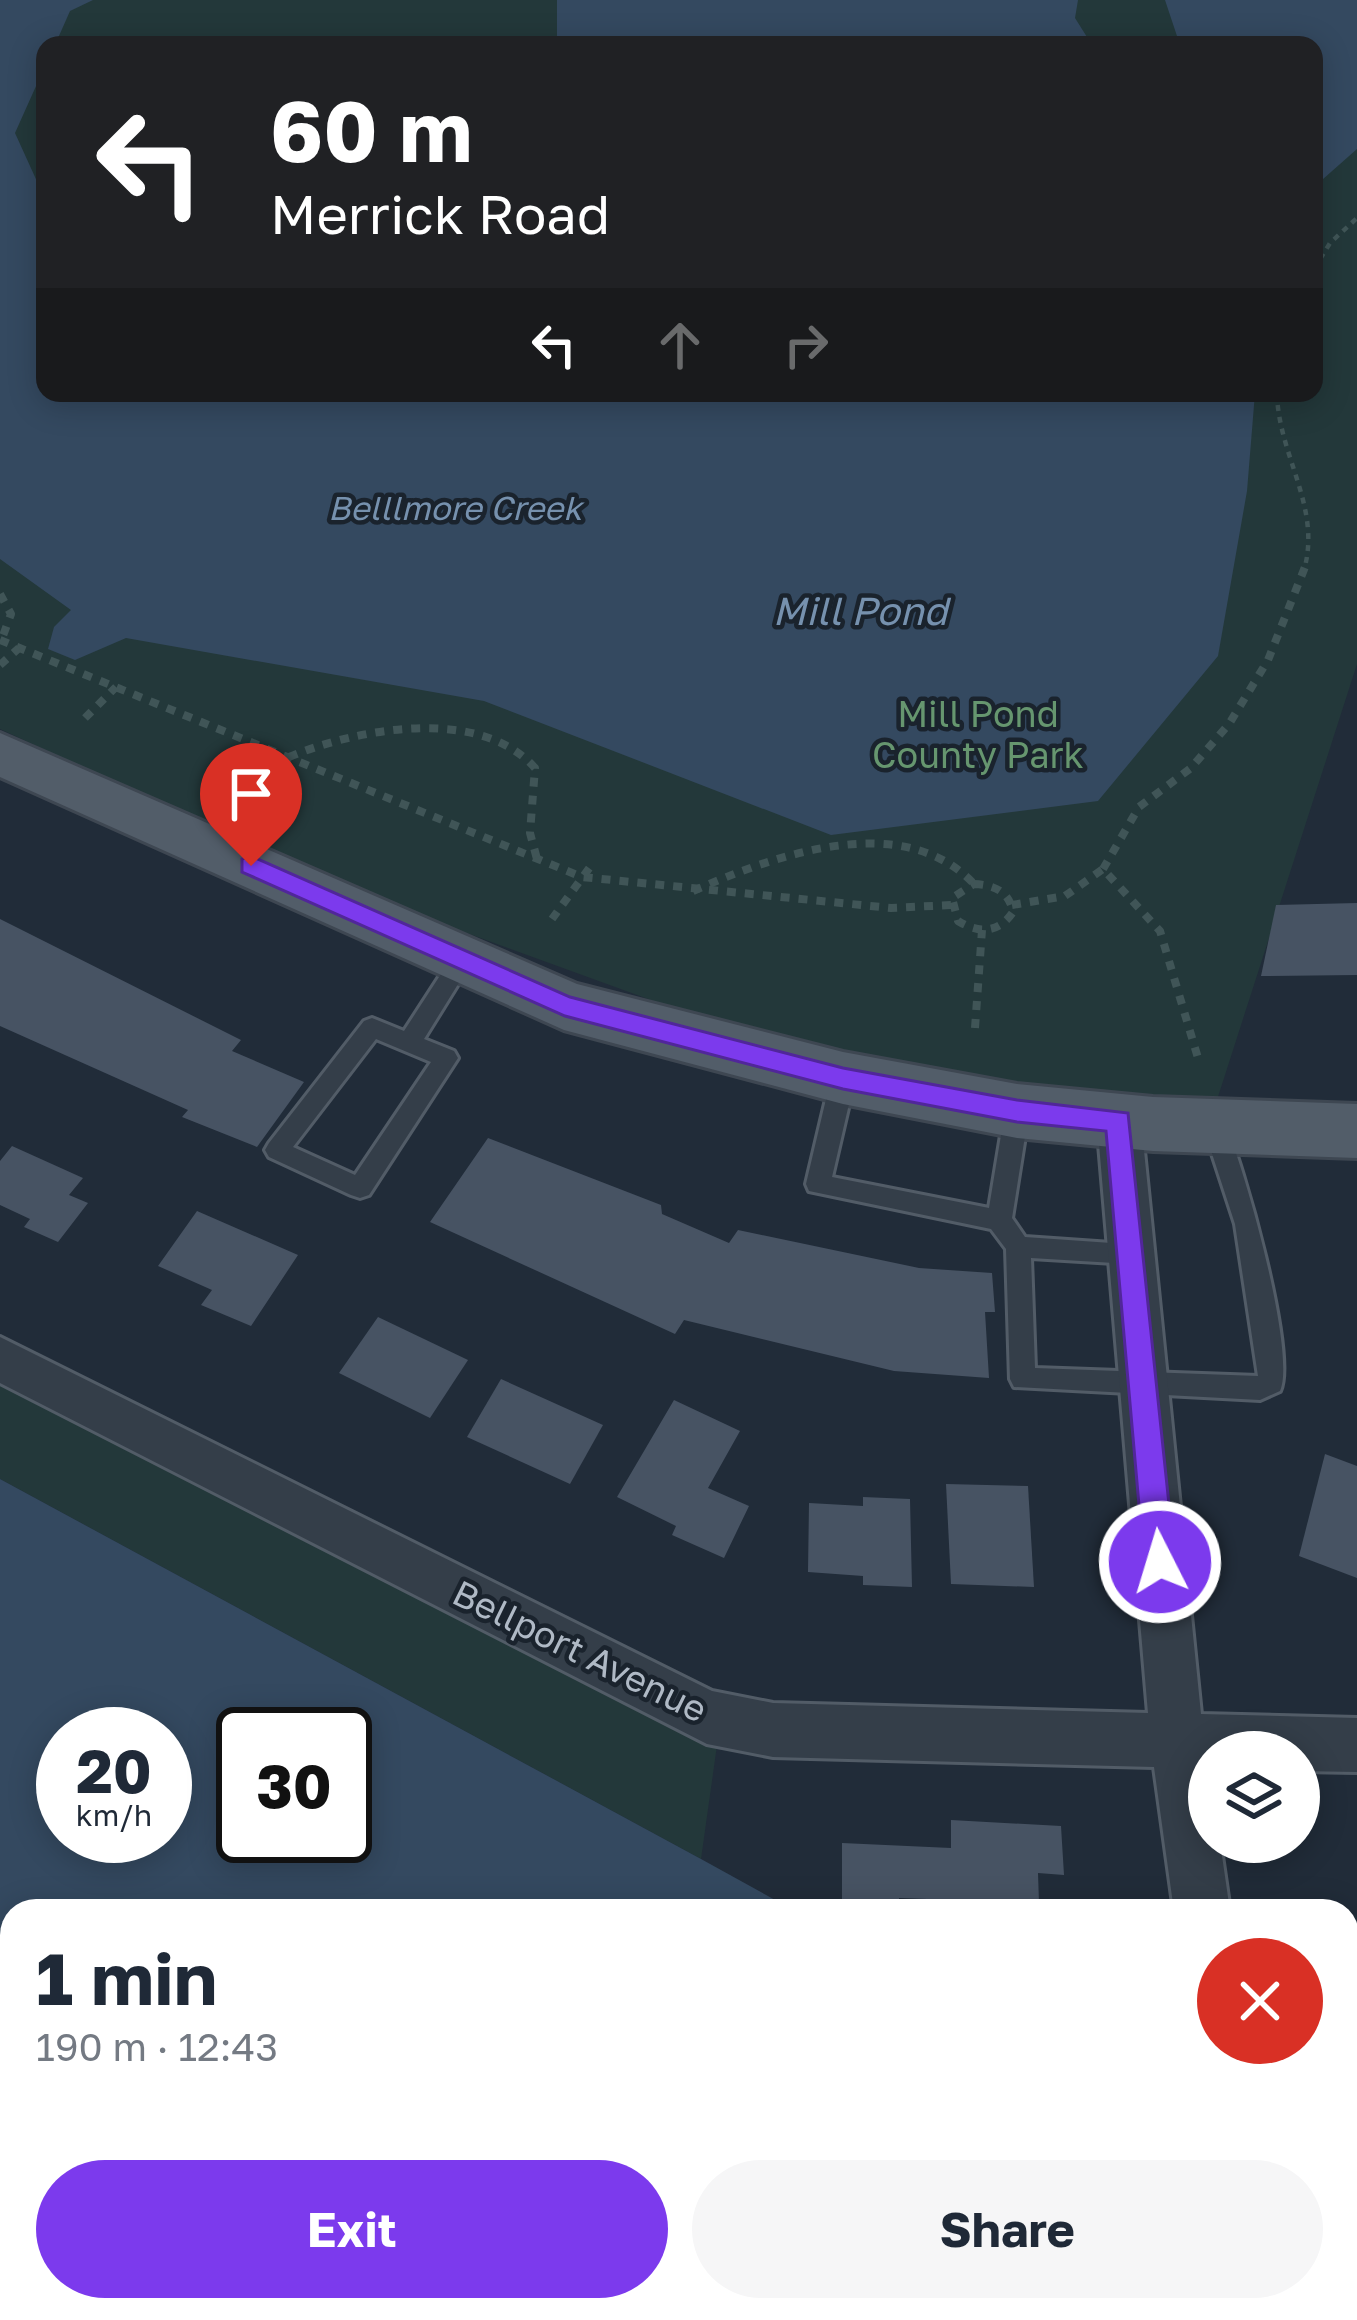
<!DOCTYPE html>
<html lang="en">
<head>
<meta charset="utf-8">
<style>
  :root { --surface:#fff; --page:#f6f6f7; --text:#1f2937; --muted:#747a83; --accent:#7c3aed }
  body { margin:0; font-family:"Golos Text",sans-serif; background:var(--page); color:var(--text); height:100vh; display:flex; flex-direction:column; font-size:45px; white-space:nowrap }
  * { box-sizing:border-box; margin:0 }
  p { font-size:39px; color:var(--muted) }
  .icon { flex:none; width:66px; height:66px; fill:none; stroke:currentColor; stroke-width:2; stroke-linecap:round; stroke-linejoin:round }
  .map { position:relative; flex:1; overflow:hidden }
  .sheet { position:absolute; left:0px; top:1899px; width:1359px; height:423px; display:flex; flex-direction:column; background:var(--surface); border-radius:36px 36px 0 0; box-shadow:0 6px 30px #0003 }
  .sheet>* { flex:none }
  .top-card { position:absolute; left:36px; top:36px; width:1287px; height:366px; border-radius:24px; box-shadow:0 6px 30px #0003; background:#202124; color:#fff; overflow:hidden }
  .controls { position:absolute; left:1188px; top:1731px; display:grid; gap:24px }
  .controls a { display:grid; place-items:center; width:132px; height:132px; border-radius:50%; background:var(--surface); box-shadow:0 6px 30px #0003; font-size:60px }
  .speed { position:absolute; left:36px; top:1707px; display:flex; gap:24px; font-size:60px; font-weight:700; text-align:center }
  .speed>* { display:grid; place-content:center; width:156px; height:156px; border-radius:50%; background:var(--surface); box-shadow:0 6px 30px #0003; line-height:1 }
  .speed small { font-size:30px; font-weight:400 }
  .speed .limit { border:6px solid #111; border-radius:18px; background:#fff; color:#111 }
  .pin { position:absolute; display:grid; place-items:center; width:102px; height:102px; color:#fff; margin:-123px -51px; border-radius:50% 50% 50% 0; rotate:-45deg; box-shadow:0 0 12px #0007 }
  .pin .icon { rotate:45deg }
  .me { position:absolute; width:132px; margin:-66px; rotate:355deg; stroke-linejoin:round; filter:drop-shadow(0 0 9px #0008) }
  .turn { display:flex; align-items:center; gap:42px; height:252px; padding:0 36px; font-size:54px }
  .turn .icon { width:156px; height:156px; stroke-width:2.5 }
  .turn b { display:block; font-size:84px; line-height:102px }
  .lanes { display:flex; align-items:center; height:114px; padding:0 36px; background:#0003; justify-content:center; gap:60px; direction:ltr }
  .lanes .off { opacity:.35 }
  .round { display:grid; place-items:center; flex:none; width:126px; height:126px; border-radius:63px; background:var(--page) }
  .head { display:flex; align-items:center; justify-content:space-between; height:204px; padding:0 36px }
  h1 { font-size:72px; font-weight:700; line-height:90px }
  .action { display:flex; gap:24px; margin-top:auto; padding:24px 36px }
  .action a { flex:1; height:138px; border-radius:72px; background:var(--accent); color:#fff; font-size:48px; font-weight:700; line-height:138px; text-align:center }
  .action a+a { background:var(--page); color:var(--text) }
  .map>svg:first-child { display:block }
</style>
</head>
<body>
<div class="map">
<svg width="1357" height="2320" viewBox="0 0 1357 2320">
  <rect width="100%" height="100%" fill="#212c39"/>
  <g fill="#23383a" fill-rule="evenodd">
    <path d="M0,0H1357V664L1216,1103L1015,1092L728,1028L346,889L0,729ZM45,45H1314V393H45Z"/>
    <polygon points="0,1367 719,1731 701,1859 0,1479"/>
  </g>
  <g fill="#344960" fill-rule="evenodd">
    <polygon points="0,0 93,0 70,11 55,45 45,45 45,66 15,133 45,199 45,393 1255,393 1247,491 1218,656 1098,801 831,835 484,701 126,638 75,660 48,649 54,627 71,610 0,559"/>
    <polygon points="1078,0 1075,18 1092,45 557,45 557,0"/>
    <polygon points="1165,0 1357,0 1357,149 1314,187 1314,45 1175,45 1179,42"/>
    <path d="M0,1479L701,1859L795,1911H12V1987L0,1980ZM63,1734H165V1836H63ZM345,1734V1836H243V1734Z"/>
    <polygon points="12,2166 12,2310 296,2310 294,2320 0,2320 0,2225"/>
    <polygon points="500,2310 844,2310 844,2320 517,2320"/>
  </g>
  <g fill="#475363">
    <polygon points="1357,903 1357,975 1261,976 1276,905"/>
    <polygon points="0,919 241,1040 232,1051 304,1082 257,1147 182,1117 188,1110 0,1026"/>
    <polygon points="488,1138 661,1205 662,1214 729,1243 738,1230 919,1268 992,1273 995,1312 985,1312 989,1378 894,1371 684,1320 675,1334 430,1222"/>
    <polygon points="12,1146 83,1178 69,1195 88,1203 58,1242 24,1227 30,1219 0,1205 0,1161"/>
    <polygon points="197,1211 298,1255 251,1326 201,1305 212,1290 158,1266"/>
    <polygon points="378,1317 468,1360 430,1418 339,1373"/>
    <polygon points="501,1379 603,1425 570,1484 467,1437"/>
    <polygon points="674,1400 740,1431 708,1488 749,1506 724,1558 672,1535 676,1526 617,1497"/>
    <polygon points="1325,1454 1357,1466 1357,1578 1299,1556"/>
    <polygon points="946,1484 1028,1486 1034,1587 951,1584"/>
    <polygon points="863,1497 910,1499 912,1587 863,1585 863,1576 808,1572 809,1503 863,1506"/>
    <polygon points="951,1820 1061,1826 1064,1875 1038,1873 1039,1903 899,1898 899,1906 842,1902 842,1843 951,1848"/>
    <polygon points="987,2310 1091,2310 1091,2320 988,2320"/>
  </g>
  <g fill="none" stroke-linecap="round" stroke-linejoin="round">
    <defs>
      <g id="service">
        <path d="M462,951L473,960L424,1039L454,1051L458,1058L369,1195L360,1198L351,1195L269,1157L265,1150L269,1143L364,1021L372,1018L404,1031L454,954ZM376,1039L431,1062L355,1175L293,1147Z"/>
        <path d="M843,1068L851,1071L855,1078L832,1177L989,1208L1005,1111L1009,1104H1025L1029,1111L1012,1218L1025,1237L1140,1245L1143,1253L1140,1261L1131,1264L1031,1258L1035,1368L1258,1376L1235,1224L1203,1126L1207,1119H1223C1243,1161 1297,1354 1280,1391L1260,1400L1014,1387L1010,1379L1006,1249L991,1229L809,1191L806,1184L831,1078L835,1071Z"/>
      </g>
      <g id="minor">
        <polygon points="1119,1103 1135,1108 1141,1121 1201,1714 1357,1718 1357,1772 1299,1771 1299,1752 1209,1752 1209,1842 1220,1842 1230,1911 1174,1911 1154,1767 773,1757 707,1744 0,1383 0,1337 712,1691 773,1703 1148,1713 1097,1121 1103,1108"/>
        <polygon points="1217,2310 1279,2310 1280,2320 1218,2320"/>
      </g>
      <polygon id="primary" points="0,733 577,984 843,1052 1017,1084 1153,1097 1357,1104 1357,1158 1153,1151 1017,1138 843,1104 564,1030 0,777"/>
    </defs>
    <use href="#service" stroke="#525c67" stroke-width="6"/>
    <use href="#minor" stroke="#525c67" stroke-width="6"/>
    <use href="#primary" stroke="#3e4752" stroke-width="6"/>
    <g stroke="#405557" stroke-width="4.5" stroke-dasharray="6 6" stroke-linecap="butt">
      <polyline points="1314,269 1330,243 1357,218"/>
      <path d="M1277,393C1278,455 1322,507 1304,570"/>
    </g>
    <g stroke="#405557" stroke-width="8" stroke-dasharray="9 9" stroke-linecap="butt">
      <polyline points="0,594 11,614 1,641"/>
      <polyline points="0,640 582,877 891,908 951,905"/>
      <polyline points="0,665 19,648"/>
      <polyline points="85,718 116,687"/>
      <path d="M289,757C356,729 479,705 535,768L530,833L537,859"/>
      <polyline points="1103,869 1139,807 1191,768 1229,724 1268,660 1305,567"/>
      <path d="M974,884C994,885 1009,891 1013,912C999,933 979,934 958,921L952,898Z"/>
      <path d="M693,891C773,856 902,808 974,884"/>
      <polyline points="1012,905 1065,896 1103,869 1160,931 1198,1058"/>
      <polyline points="552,919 593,863"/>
      <polyline points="975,1028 982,930"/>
    </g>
    <use href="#service" fill="#343e49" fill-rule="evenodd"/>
    <use href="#minor" fill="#343e49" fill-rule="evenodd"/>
    <use href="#primary" fill="#525d69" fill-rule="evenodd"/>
  </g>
  <polygon fill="#7c3aed" stroke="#51269a" stroke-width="3" points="251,856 570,997 843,1068 1017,1100 1128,1113 1175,1562 1171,1573 1160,1577 1149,1573 1144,1562 1106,1131 1017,1122 843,1089 565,1016 242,872 242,859"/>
  <g text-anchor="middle" stroke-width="9" stroke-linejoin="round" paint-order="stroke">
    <g font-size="33" font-style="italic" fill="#7691ae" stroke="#1a232d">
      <text x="455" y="520">Belllmore Creek</text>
    </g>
    <g font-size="36" fill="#66966f" stroke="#1a232d">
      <text x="978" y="727">Mill Pond<tspan x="978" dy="41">County Park</tspan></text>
    </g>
    <g font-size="36" fill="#afb9c5" stroke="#1a232d">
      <text transform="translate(580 1651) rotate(26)" y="13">Bellport Avenue</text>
    </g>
    <g font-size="39" font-style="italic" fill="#7691ae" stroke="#1a232d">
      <text x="860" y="625">Mill Pond</text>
    </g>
  </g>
</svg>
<div class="controls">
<a><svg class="icon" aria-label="layers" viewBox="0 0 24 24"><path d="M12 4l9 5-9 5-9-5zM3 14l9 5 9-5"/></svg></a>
</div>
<div class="speed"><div>20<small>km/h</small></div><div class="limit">30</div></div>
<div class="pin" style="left:251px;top:866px;background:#d93025"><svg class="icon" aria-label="arrive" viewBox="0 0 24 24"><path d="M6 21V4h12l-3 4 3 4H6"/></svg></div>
<svg class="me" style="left:1160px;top:1562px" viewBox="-20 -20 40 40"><circle r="17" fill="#7c3aed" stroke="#fff" stroke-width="3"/><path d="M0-11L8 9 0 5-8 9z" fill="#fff"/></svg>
<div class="top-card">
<div class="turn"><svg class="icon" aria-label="left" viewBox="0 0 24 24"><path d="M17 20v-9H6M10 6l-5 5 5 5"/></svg><div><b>60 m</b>Merrick Road</div></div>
<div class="lanes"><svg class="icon" aria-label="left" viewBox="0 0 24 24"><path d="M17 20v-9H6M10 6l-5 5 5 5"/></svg><svg class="icon off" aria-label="ahead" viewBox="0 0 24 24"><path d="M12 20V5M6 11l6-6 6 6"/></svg><svg class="icon off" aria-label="right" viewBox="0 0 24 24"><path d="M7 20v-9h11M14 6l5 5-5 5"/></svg></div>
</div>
<section class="sheet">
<div class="head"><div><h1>1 min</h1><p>190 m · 12:43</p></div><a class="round" style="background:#d93025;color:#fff"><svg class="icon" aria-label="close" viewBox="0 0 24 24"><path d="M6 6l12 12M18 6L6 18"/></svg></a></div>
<div class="action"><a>Exit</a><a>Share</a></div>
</section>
</div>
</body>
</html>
